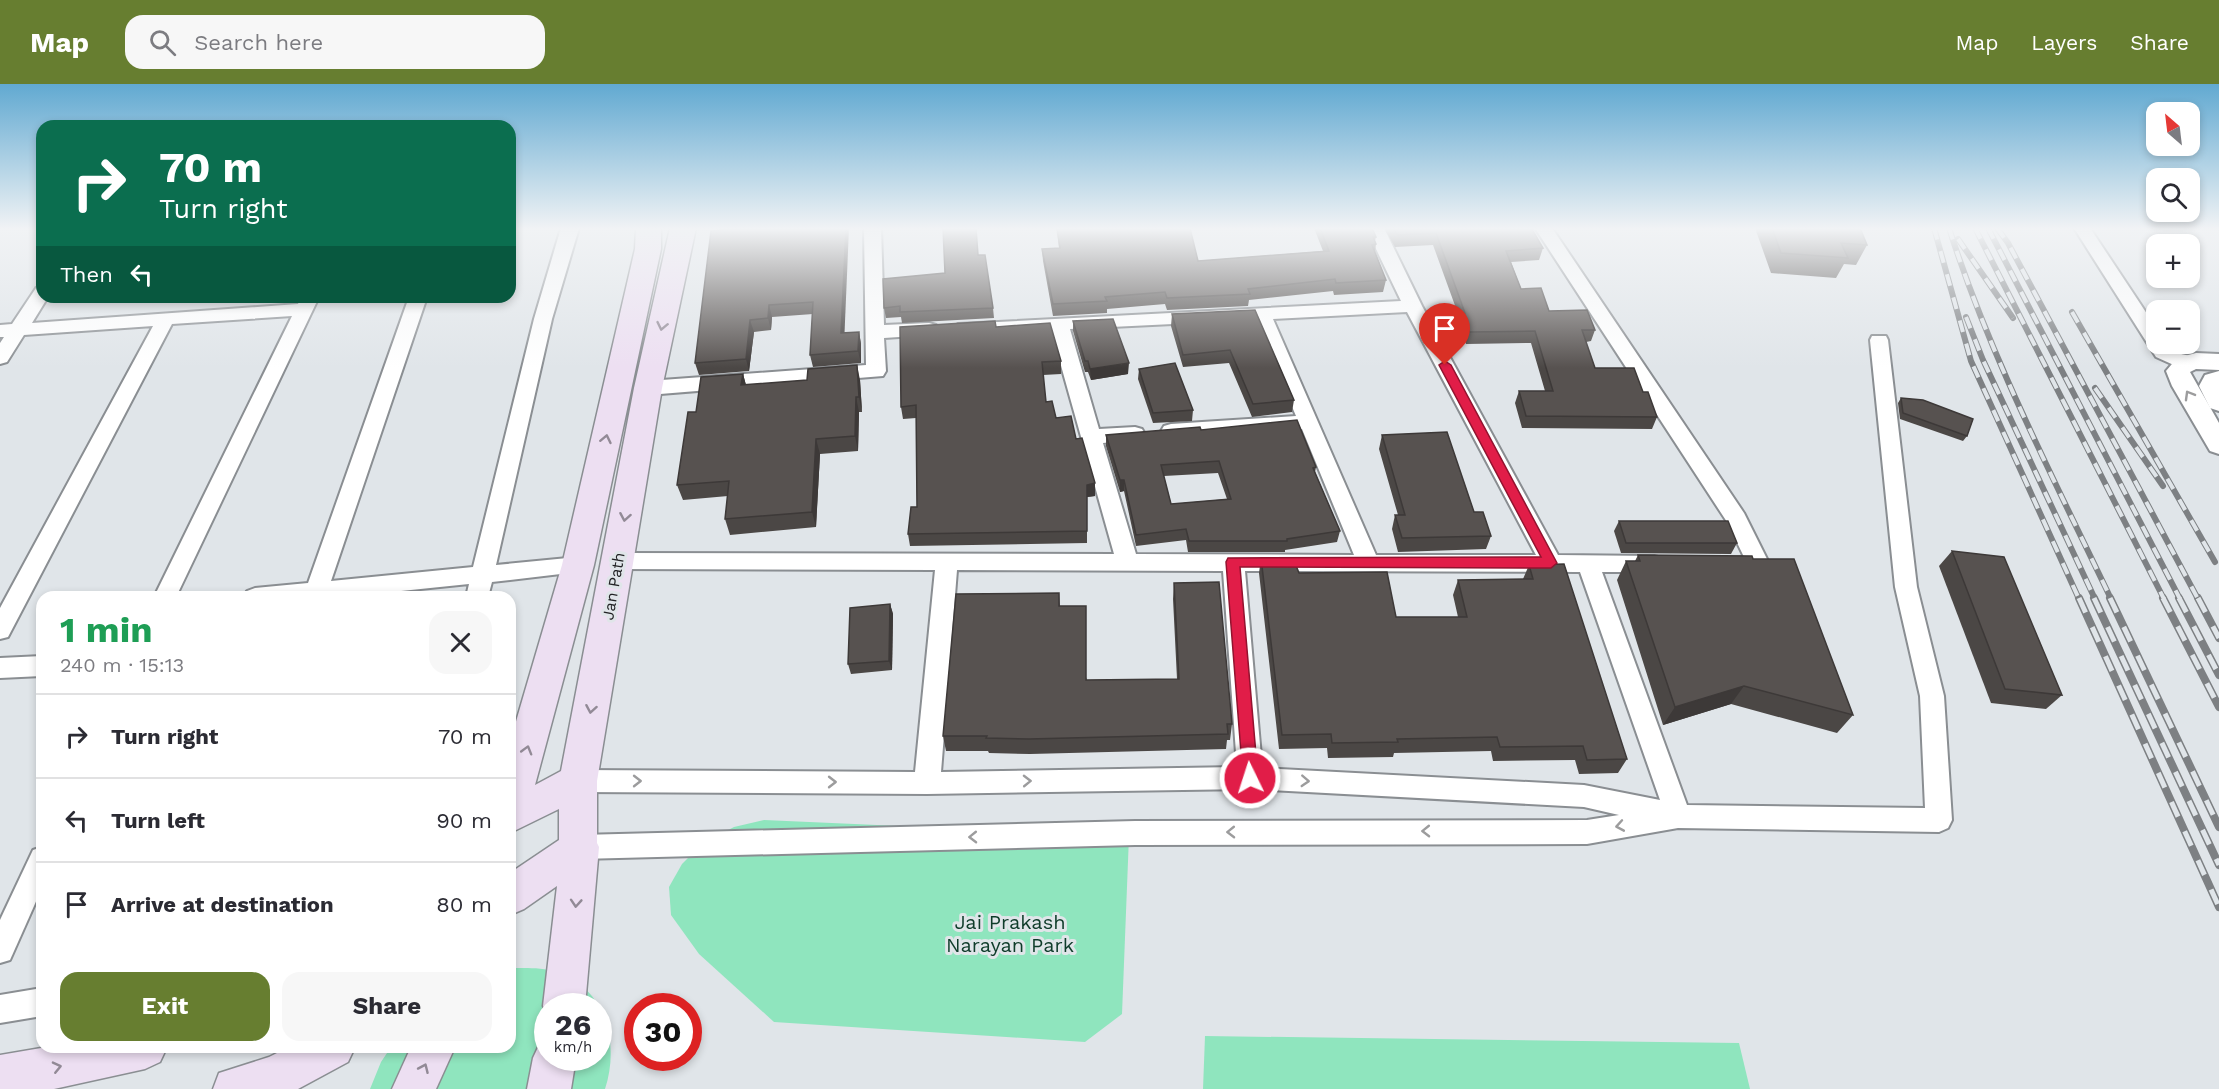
<!DOCTYPE html>
<html lang="en">
<head>
<meta charset="utf-8">
<style>
  :root { --surface:#fff; --page:#f7f7f7; --text:#2b2b33; --muted:#7c7c81; --line:#e1e1e2; --accent:#677e30 }
  body { margin:0; font-family:"Work Sans",sans-serif; background:var(--page); color:var(--text); height:100vh; display:flex; flex-direction:column; font-size:22px; white-space:nowrap }
  * { box-sizing:border-box; margin:0 }
  p { font-size:20px; color:var(--muted) }
  .icon { flex:none; width:33px; height:33px; fill:none; stroke:currentColor; stroke-width:2; stroke-linecap:round; stroke-linejoin:round }
  .map { position:relative; flex:1; overflow:hidden }
  .panel { position:absolute; left:36px; top:507px; width:480px; height:462px; display:flex; flex-direction:column; background:var(--surface); border-radius:18px; box-shadow:0 3px 9px #0003 }
  .panel>* { flex:none }
  .top-card { position:absolute; left:36px; top:36px; width:480px; height:183px; border-radius:18px; box-shadow:0 3px 9px #0003; background:#0b6e4f; color:#fff; overflow:hidden }
  .needle { width:39px; rotate:332deg }
  .controls { position:absolute; left:2146px; top:18px; display:grid; gap:12px }
  .controls a { display:grid; place-items:center; width:54px; height:54px; border-radius:12px; background:var(--surface); box-shadow:0 3px 9px #0003; font-size:30px }
  .speed { position:absolute; left:534px; top:909px; display:flex; gap:12px; font-size:30px; font-weight:700; text-align:center }
  .speed>* { display:grid; place-content:center; width:78px; height:78px; border-radius:50%; background:var(--surface); box-shadow:0 3px 9px #0003; line-height:1 }
  .speed small { font-size:15px; font-weight:400 }
  .speed .limit { border:9px solid #d22; background:#fff; color:#111 }
  .pin { position:absolute; display:grid; place-items:center; width:51px; height:51px; color:#fff; margin:-62px -26px; border-radius:50% 50% 50% 0; rotate:-45deg; box-shadow:0 0 6px #0007 }
  .pin .icon { rotate:45deg }
  .me { position:absolute; width:66px; margin:-33px; rotate:356deg; stroke-linejoin:round; filter:drop-shadow(0 0 4px #0008) }
  .turn { display:flex; align-items:center; gap:21px; height:126px; padding:0 24px; font-size:27px }
  .turn .icon { width:78px; height:78px; stroke-width:2.5 }
  .turn b { display:block; font-size:42px; line-height:51px }
  .then { display:flex; align-items:center; height:57px; padding:0 24px; background:#0003; gap:12px; font-size:22px }
  .round { display:grid; place-items:center; flex:none; width:63px; height:63px; border-radius:18px; background:var(--page) }
  .head { display:flex; align-items:center; justify-content:space-between; height:102px; padding:0 24px }
  h1 { font-size:36px; font-weight:700; line-height:45px; color:#1e9e55 }
  .cta { display:flex; gap:12px; margin-top:auto; padding:12px 24px }
  .cta a { flex:1; height:69px; border-radius:18px; background:var(--accent); color:#fff; font-size:24px; font-weight:700; line-height:69px; text-align:center }
  .cta a+a { background:var(--page); color:var(--text) }
  ul { padding:0; list-style:none }
  li { display:flex; align-items:center; gap:18px; height:84px; padding:0 24px; border-top:2px solid var(--line) }
  li div { flex:1 }
  li b { display:block; font-size:22px }
  li em { font-style:normal }
  header { display:flex; align-items:center; gap:36px; box-sizing:border-box; height:84px; padding:0 30px; background:var(--accent); color:#fff }
  header strong { font-size:28px }
  nav { display:flex; gap:33px; margin-inline-start:auto; font-size:21px }
  .search { width:420px; height:54px; background:var(--page); display:flex; align-items:center; gap:15px; box-sizing:border-box; padding:0 21px; border-radius:18px; color:var(--muted); font-size:22px }
  .map>svg:first-child { display:block }
</style>
</head>
<body>
<header>
<strong>Map</strong>
<div class="search"><svg class="icon" aria-label="search" viewBox="0 0 24 24"><circle cx="10" cy="10" r="6"/><path d="M15 15l6 6"/></svg>Search here</div>
<nav><a>Map</a><a>Layers</a><a>Share</a></nav>
</header>
<div class="map">
<svg width="2219" height="1005" viewBox="0 0 2219 1005">
  <rect width="100%" height="100%" fill="#e0e5e9"/>
  <g fill="#8fe5be" fill-rule="evenodd">
    <polygon points="764,736 1129,752 1122,930 1085,958 774,938 699,870 671,831 669,803 682,780 703,759 734,743"/>
    <path d="M510,884C526,884 541,883 557,888C606,904 620,960 605,1005H370L381,978L391,963H510ZM548,922H598V974H548Z"/>
    <polygon points="1205,952 1739,959 1750,1005 1203,1005"/>
  </g>
  <g fill="none" stroke-linecap="round" stroke-linejoin="round">
    <defs>
      <g id="minor">
        <polygon points="561,144 579,144 552,235 496,481 578,473 586,475 589,481 586,487 492,498 488,513 466,513 469,500 343,513 244,513 247,507 255,504 308,499 409,213 427,213 331,497 473,483 534,235"/>
        <polygon points="864,144 881,144 884,241 929,239 936,241 938,245 936,249 929,251 884,254 886,287 883,292 648,311 641,309 638,304 641,299 648,297 866,281"/>
        <path d="M1366,144H1384L1422,222L1558,471L1654,472L1662,474L1665,480L1662,486L1654,488H1602L1687,721L1925,724L1920,612L1895,503L1870,256L1872,252H1886L1888,256L1917,503L1944,612L1952,736L1948,744L1939,748L1678,744L1587,760L1135,761L580,775L571,771L567,763L571,755L580,751L1135,737L1587,736L1619,731L1584,723L1250,705L927,710L578,708L569,705L565,697L569,689L578,686L915,688L935,486L617,485L609,483L606,477L609,471L617,469L1114,470L1051,246L965,250L958,248L956,244L958,240L1401,217ZM1407,228L1536,471H1376L1273,235ZM1255,236L1296,332L1171,340L1164,342L1161,347L1164,352L1171,354L1302,345L1354,471L1136,470L1103,359L1142,355L1145,350L1142,345L1135,343L1099,345L1070,245ZM957,486L1223,487L1237,683L941,688ZM1245,487L1580,488L1660,716L1584,701L1262,684Z"/>
        <path d="M1535,144H1552L1744,429L1770,481L1767,487C1754,491 1740,491 1727,487L1724,481L1727,475L1744,473L1727,438Z"/>
        <path d="M2074,144H2090L2157,245V260H2166C2173,270 2183,270 2194,273L2197,277L2194,281L2176,282L2156,273Z"/>
        <polygon points="42,202 42,213 48,213 32,239 298,220 301,213 319,213 176,513 154,513 292,232 172,240 8,553 0,555 0,524 153,242 24,251 7,278 0,280 0,259 4,253 0,253 0,241 12,240 36,204"/>
        <polygon points="42,572 42,592 0,594 0,574"/>
        <polygon points="42,763 42,804 10,876 0,879 0,836 33,766"/>
        <polygon points="42,904 42,932 0,939 0,911"/>
      </g>
      <g id="tertiary">
        <polygon points="2196,269 2219,270 2219,286 2196,285 2190,288 2219,339 2219,370 2210,367 2172,302 2166,287 2177,274"/>
        <polygon points="2219,287 2219,327 2210,324 2199,302 2205,291"/>
      </g>
      <g id="secondary">
        <polygon points="636,144 661,144 661,165 594,481 535,701 561,687 634,304 670,144 696,144 662,304 597,697 597,759 599,763 585,922 548,922 548,933 543,922 557,802 524,825 510,831 510,789 559,756 559,725 510,749 510,658 562,481 635,165"/>
        <polygon points="548,955 548,974 576,974 571,1005 527,1005 533,974 540,959"/>
        <polygon points="47,963 167,963 160,978 145,985 54,1005 0,1005 0,971"/>
        <polygon points="289,963 355,963 348,978 298,1005 213,1005 219,989 269,973"/>
        <polygon points="411,963 455,963 436,1005 392,1005"/>
      </g>
    </defs>
    <use href="#minor" stroke="#8a8e92" stroke-width="4"/>
    <use href="#tertiary" stroke="#8a8e92" stroke-width="4"/>
    <use href="#secondary" stroke="#8a8e92" stroke-width="3"/>
    <use href="#minor" fill="#fff" fill-rule="evenodd"/>
    <use href="#tertiary" fill="#fff" fill-rule="evenodd"/>
    <use href="#secondary" fill="#eddff2" fill-rule="evenodd"/>
    <defs>
      <g id="rail-far1">
        <polyline points="1934,144 1971,277 2079,515"/>
        <path d="M1949,144C1990,273 2053,393 2111,515"/>
        <polyline points="1975,144 2164,515"/>
        <polyline points="1988,144 2180,515"/>
        <polyline points="1997,144 2008,159 2198,515"/>
        <polyline points="1958,155 2013,234"/>
        <polyline points="2072,228 2215,478"/>
        <polyline points="1966,233 1983,276 2095,515"/>
        <polyline points="2095,304 2163,402"/>
      </g>
      <g id="rail">
        <polyline points="2079,514 2219,823"/>
        <polyline points="2094,514 2219,781"/>
        <polyline points="2110,514 2219,743"/>
        <polyline points="2163,514 2219,623"/>
        <polyline points="2179,514 2219,591"/>
        <polyline points="2198,514 2219,554"/>
      </g>
    </defs>
    <use href="#rail-far1" stroke="#7d8083" stroke-width="6"/>
    <use href="#rail" stroke="#7d8083" stroke-width="8"/>
    <use href="#rail-far1" stroke="#e0e5e9" stroke-width="4" stroke-dasharray="12" stroke-linecap="butt"/>
    <use href="#rail" stroke="#e0e5e9" stroke-width="5" stroke-dasharray="16" stroke-linecap="butt"/>
  </g>
  <g fill="#4b4745" fill-rule="evenodd">
    <polygon points="744,144 844,249 859,248 861,260 861,279 813,283 810,271 813,230 772,233 771,246 754,248 749,287 699,291 695,279"/>
    <polygon points="1314,144 1372,144 1376,153 1375,157 1376,160 1375,168 1386,196 1383,208 1334,211 1333,207 1249,216 1248,222 1167,226 1165,220 1107,225 1107,229 1053,232 1043,177 1042,165 1059,164 1057,145 1198,177 1323,167"/>
    <polygon points="1384,144 1522,144 1543,164 1539,176 1511,178 1521,205 1549,227 1595,246 1591,257 1586,258 1595,284 1643,308 1657,333 1652,345 1522,344 1515,319 1519,307 1545,307 1531,259 1466,260 1460,241 1461,238 1433,161 1395,163"/>
    <polygon points="1755,144 1860,144 1867,161 1856,181 1844,180 1836,194 1771,189"/>
    <polygon points="978,171 993,224 994,234 902,239 901,233 886,234 884,224"/>
    <polygon points="1255,226 1294,316 1292,328 1252,333 1229,279 1183,283 1171,242 1172,230"/>
    <polygon points="1073,237 1128,290 1091,296 1088,288 1085,288 1073,247"/>
    <polygon points="996,243 1061,277 1061,290 1043,291 1046,318 1056,334 1076,355 1095,412 1087,413 1087,459 910,462 908,450 917,423 916,334 903,335 901,323"/>
    <polygon points="1139,285 1193,326 1192,337 1153,339 1138,295"/>
    <polygon points="743,290 746,301 860,296 862,328 859,328 858,367 820,370 816,443 730,451 725,435 728,412 683,416 677,401 696,328"/>
    <polygon points="1901,314 1967,352 1963,357 1900,335 1898,319"/>
    <path d="M1201,346L1316,383L1315,388L1340,447L1337,458L1285,466V468H1188L1186,456L1136,462L1124,407L1120,408L1106,362V351ZM1218,389L1227,415L1171,420L1164,392Z"/>
    <polygon points="1382,351 1474,428 1491,452 1486,465 1398,468 1392,445 1395,431 1398,431 1379,365"/>
    <polygon points="1619,437 1737,459 1731,470 1621,469 1614,447"/>
    <polygon points="1952,467 2062,611 2046,625 1991,619 1939,482"/>
    <polygon points="1638,471 1753,475 1853,631 1837,649 1731,620 1663,641 1617,496 1626,477 1635,477"/>
    <polygon points="1261,474 1299,489 1396,533 1458,533 1453,511 1458,496 1523,495 1529,481 1627,675 1618,689 1579,690 1575,676 1493,677 1491,667 1394,669 1393,673 1328,674 1327,664 1279,665 1259,489"/>
    <polygon points="1174,499 1232,640 1230,656 1227,656 1226,665 1030,670 989,669 988,667 946,667 943,652 1059,509 1060,522 1087,596 1177,595 1173,515"/>
    <polygon points="890,520 893,530 892,586 851,590 848,580"/>
  </g>
  <g fill="#3d3938">
    <polygon points="846,144 849,144 844,261 841,249"/>
    <polygon points="769,221 772,233 771,246 768,234"/>
    <polygon points="750,236 754,248 749,287 746,275"/>
    <polygon points="859,248 861,260 861,279 858,267"/>
    <polygon points="1129,279 1128,290 1091,296 1090,285"/>
    <polygon points="857,281 860,296 862,328 859,313"/>
    <polygon points="743,290 747,305 741,301"/>
    <polygon points="856,313 859,328 858,367 855,352"/>
    <polygon points="816,355 820,370 816,443 812,428"/>
    <polygon points="1120,396 1124,396 1124,407 1120,408"/>
    <polygon points="1095,399 1095,412 1087,413 1087,459 1087,401"/>
    <polygon points="890,520 893,530 892,586 889,577"/>
    <polygon points="1744,602 1731,620 1663,641 1675,623"/>
  </g>
  <g fill="#575250" stroke="#3d3938" stroke-width="1.5" fill-rule="evenodd">
    <polygon points="744,144 846,144 841,249 859,248 858,267 810,271 813,218 769,221 768,234 750,236 746,275 695,279 711,147"/>
    <polygon points="943,144 976,144 978,171 985,171 993,224 900,228 900,222 884,224 883,195 945,189"/>
    <polygon points="1071,144 1190,144 1198,177 1329,167 1320,144 1372,144 1376,153 1373,153 1376,160 1372,161 1386,196 1336,199 1335,195 1248,205 1250,210 1167,214 1165,208 1105,213 1107,217 1053,220 1042,165 1060,164 1057,145"/>
    <polygon points="1393,144 1522,144 1523,145 1532,145 1543,164 1506,167 1521,205 1541,204 1549,227 1587,226 1595,246 1582,246 1595,284 1634,284 1643,308 1648,308 1657,333 1526,332 1519,307 1553,307 1535,247 1469,248 1463,229 1465,229 1436,149 1398,151"/>
    <polygon points="1772,144 1860,144 1867,161 1841,159 1848,174 1781,169"/>
    <polygon points="1255,226 1294,316 1253,320 1230,266 1183,271 1172,230"/>
    <polygon points="1113,235 1129,279 1090,285 1088,277 1085,277 1073,237"/>
    <polygon points="995,237 996,243 1050,239 1061,277 1042,278 1046,318 1052,317 1056,334 1071,332 1076,355 1082,354 1095,399 1087,401 1087,447 908,450 911,423 917,423 916,321 901,323 900,243"/>
    <polygon points="1175,279 1193,326 1153,329 1139,285"/>
    <polygon points="857,281 859,313 856,313 855,352 816,355 812,428 725,435 729,397 677,401 688,328 696,328 701,293 743,290 741,301 807,296 808,285"/>
    <polygon points="1901,314 1923,316 1973,335 1967,352 1903,329"/>
    <path d="M1297,336L1316,383L1313,384L1340,447L1287,455V457H1189L1186,445L1136,451L1124,396H1120L1106,351L1200,343L1201,346ZM1219,377L1231,415L1171,420L1161,381Z"/>
    <polygon points="1447,348 1474,428 1483,428 1491,452 1402,454 1395,431 1405,431 1382,351"/>
    <polygon points="1619,437 1728,437 1737,459 1626,459"/>
    <polygon points="1952,467 2004,473 2062,611 2005,605"/>
    <polygon points="1638,471 1752,472 1753,475 1794,475 1853,631 1744,602 1675,623 1626,477 1640,477"/>
    <polygon points="1261,474 1293,474 1299,489 1387,488 1396,533 1467,533 1458,496 1533,495 1529,481 1564,480 1627,675 1587,676 1583,662 1500,663 1497,653 1397,655 1398,658 1332,659 1331,650 1282,651"/>
    <polygon points="1219,498 1232,640 1227,640 1228,650 1029,655 986,654 987,652 943,652 956,510 1059,509 1059,522 1086,522 1086,596 1179,595 1174,499"/>
    <polygon points="890,520 889,577 848,580 850,524"/>
  </g>
  <defs><path id="oneway-chevron" d="M-2-3.5L2.5 0L-2 3.5" fill="none" stroke-width="1.6" stroke-linecap="round" stroke-linejoin="round" transform="scale(1.5)"/></defs>
  <g stroke="#928a96">
    <use href="#oneway-chevron" transform="translate(662 242) rotate(102)"/>
    <use href="#oneway-chevron" transform="translate(606 355) rotate(-78)"/>
    <use href="#oneway-chevron" transform="translate(625 433) rotate(100)"/>
    <use href="#oneway-chevron" transform="translate(591 625) rotate(100)"/>
    <use href="#oneway-chevron" transform="translate(527 666) rotate(-74)"/>
    <use href="#oneway-chevron" transform="translate(576 819) rotate(94)"/>
    <use href="#oneway-chevron" transform="translate(57 983) rotate(-13)"/>
    <use href="#oneway-chevron" transform="translate(424 984) rotate(-66)"/>
  </g>
  <g stroke="#9c9c9d">
    <use href="#oneway-chevron" transform="translate(2189 311) rotate(-120)"/>
    <use href="#oneway-chevron" transform="translate(637 697)"/>
    <use href="#oneway-chevron" transform="translate(1027 697) rotate(-1)"/>
    <use href="#oneway-chevron" transform="translate(1305 697) rotate(3)"/>
    <use href="#oneway-chevron" transform="translate(832 698)"/>
    <use href="#oneway-chevron" transform="translate(1620 742) rotate(170)"/>
    <use href="#oneway-chevron" transform="translate(1426 747) rotate(179)"/>
    <use href="#oneway-chevron" transform="translate(1231 748) rotate(179)"/>
    <use href="#oneway-chevron" transform="translate(973 753) rotate(179)"/>
  </g>
  <linearGradient id="sky" x2="0" y2="1"><stop stop-color="#61a9d1"/><stop offset="0.51" stop-color="#f1f3f5"/><stop offset="1" stop-color="#f1f3f5" stop-opacity="0"/></linearGradient>
  <rect width="2219" height="284" fill="url(#sky)"/>
  <polygon fill="#e11d48" stroke="#92132f" stroke-width="1.5" points="1445,277 1451,281 1557,479 1551,484 1240,483 1258,694 1256,699 1250,700 1245,699 1243,694 1226,478 1228,474 1541,473 1439,281"/>
  <g text-anchor="middle" stroke-width="6" stroke-linejoin="round" paint-order="stroke">
    <g font-size="16" fill="#222325" stroke="#e0e5e9">
      <text transform="translate(613 502) rotate(-80)" y="6">Jan Path</text>
    </g>
    <g font-size="20" fill="#0e3c2a" stroke="#e0e5e9">
      <text x="1010" y="845">Jai Prakash<tspan x="1010" dy="23">Narayan Park</tspan></text>
    </g>
  </g>
</svg>
<div class="controls">
<a><svg class="needle" viewBox="-14 -14 28 28"><path d="M0-13l5 13h-10z" fill="#e53935"/><path d="M0 13l5-13h-10z" fill="#7c7c81"/></svg></a>
<a><svg class="icon" aria-label="search" viewBox="0 0 24 24"><circle cx="10" cy="10" r="6"/><path d="M15 15l6 6"/></svg></a>
<a>+</a>
<a>−</a>
</div>
<div class="speed"><div>26<small>km/h</small></div><div class="limit">30</div></div>
<div class="pin" style="left:1445px;top:281px;background:#d93025"><svg class="icon" aria-label="arrive" viewBox="0 0 24 24"><path d="M6 21V4h12l-3 4 3 4H6"/></svg></div>
<svg class="me" style="left:1250px;top:694px" viewBox="-20 -20 40 40"><circle r="17" fill="#e11d48" stroke="#fff" stroke-width="3"/><path d="M0-11L8 9 0 5-8 9z" fill="#fff"/></svg>
<div class="top-card">
<div class="turn"><svg class="icon" aria-label="right" viewBox="0 0 24 24"><path d="M7 20v-9h11M14 6l5 5-5 5"/></svg><div><b>70 m</b>Turn right</div></div>
<div class="then">Then<svg class="icon" aria-label="left" viewBox="0 0 24 24"><path d="M17 20v-9H6M10 6l-5 5 5 5"/></svg></div>
</div>
<section class="panel">
<div class="head"><div><h1>1 min</h1><p>240 m · 15:13</p></div><a class="round"><svg class="icon" aria-label="close" viewBox="0 0 24 24"><path d="M6 6l12 12M18 6L6 18"/></svg></a></div>
<ul>
<li><svg class="icon" aria-label="right" viewBox="0 0 24 24"><path d="M7 20v-9h11M14 6l5 5-5 5"/></svg><div><b>Turn right</b></div><em>70 m</em></li>
<li><svg class="icon" aria-label="left" viewBox="0 0 24 24"><path d="M17 20v-9H6M10 6l-5 5 5 5"/></svg><div><b>Turn left</b></div><em>90 m</em></li>
<li><svg class="icon" aria-label="arrive" viewBox="0 0 24 24"><path d="M6 21V4h12l-3 4 3 4H6"/></svg><div><b>Arrive at destination</b></div><em>80 m</em></li>
</ul>
<div class="cta"><a>Exit</a><a>Share</a></div>
</section>
</div>
</body>
</html>
